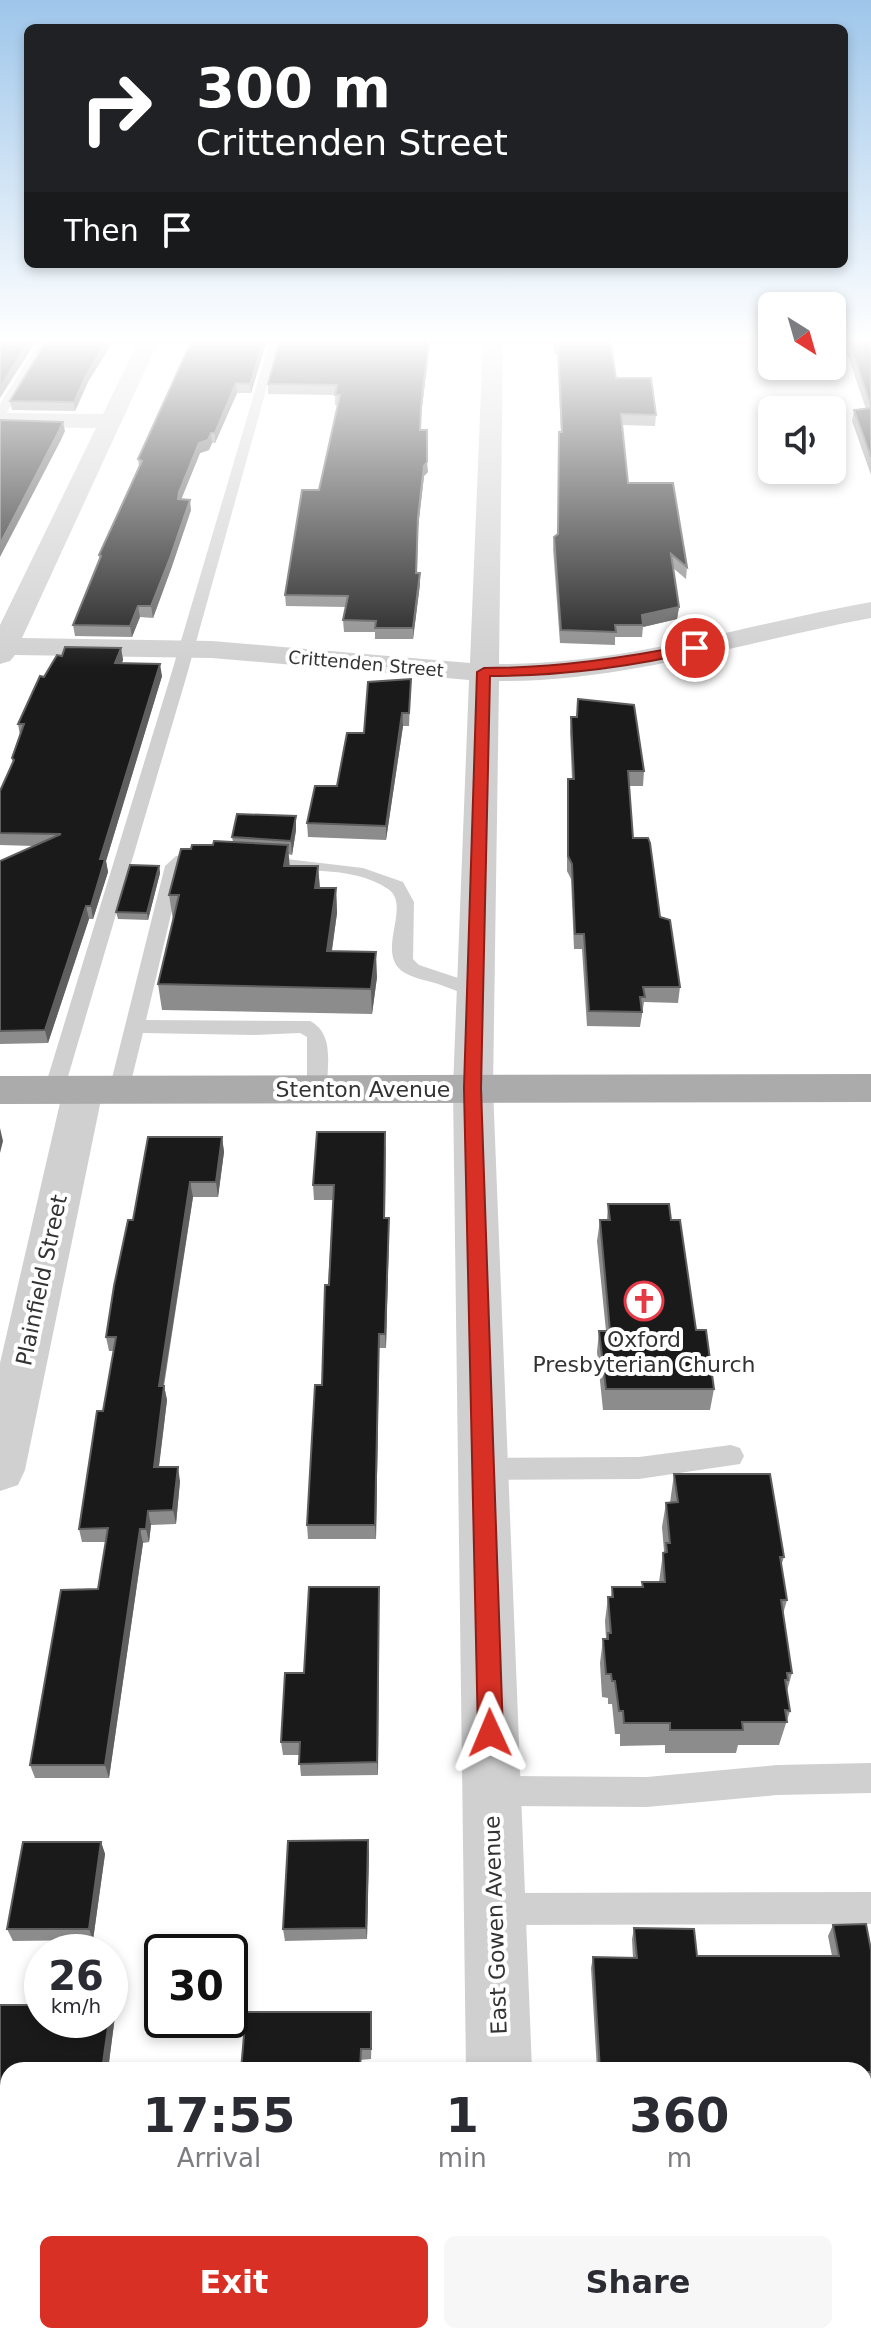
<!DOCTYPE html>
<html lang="en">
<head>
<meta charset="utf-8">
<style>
  :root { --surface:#fff; --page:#f7f7f7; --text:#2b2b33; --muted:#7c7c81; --accent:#d93025 }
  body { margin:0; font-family:"DejaVu Sans",sans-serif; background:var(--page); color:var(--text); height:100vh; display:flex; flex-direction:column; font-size:30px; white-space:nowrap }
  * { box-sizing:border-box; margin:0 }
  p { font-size:26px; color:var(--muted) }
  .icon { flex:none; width:44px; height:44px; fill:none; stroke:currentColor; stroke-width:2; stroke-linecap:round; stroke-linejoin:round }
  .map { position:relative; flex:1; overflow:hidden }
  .sheet { position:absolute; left:0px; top:2062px; width:872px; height:282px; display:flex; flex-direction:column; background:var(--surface); border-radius:24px 24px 0 0; box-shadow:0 4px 12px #0003 }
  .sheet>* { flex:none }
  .top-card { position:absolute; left:24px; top:24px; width:824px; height:244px; border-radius:12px; box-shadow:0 4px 12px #0003; background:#202124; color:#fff; overflow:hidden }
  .needle { width:52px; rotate:143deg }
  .buttons { position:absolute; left:758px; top:292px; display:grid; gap:16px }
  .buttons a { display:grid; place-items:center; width:88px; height:88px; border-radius:12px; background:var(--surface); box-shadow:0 4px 12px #0003; font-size:40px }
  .speed { position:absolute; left:24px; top:1934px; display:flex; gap:16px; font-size:40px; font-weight:700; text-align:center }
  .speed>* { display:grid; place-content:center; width:104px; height:104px; border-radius:50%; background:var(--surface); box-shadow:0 4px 12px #0003; line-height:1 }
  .speed small { font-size:20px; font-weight:400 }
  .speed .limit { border:4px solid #111; border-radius:12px; background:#fff; color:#111 }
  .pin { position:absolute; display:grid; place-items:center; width:68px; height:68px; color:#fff; margin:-34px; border:4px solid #fff; border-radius:50%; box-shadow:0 2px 8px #0007 }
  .me { position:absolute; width:88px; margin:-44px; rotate:359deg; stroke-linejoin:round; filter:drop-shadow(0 0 6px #0008) }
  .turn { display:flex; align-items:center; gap:28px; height:168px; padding:0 40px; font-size:36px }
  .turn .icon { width:104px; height:104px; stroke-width:2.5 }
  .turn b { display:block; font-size:56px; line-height:68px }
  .then { display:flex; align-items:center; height:76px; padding:0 40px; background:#0003; gap:16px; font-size:30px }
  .eta { display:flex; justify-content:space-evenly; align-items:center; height:136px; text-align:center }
  .eta b { font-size:48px; font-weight:800; line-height:56px }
  .action { display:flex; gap:16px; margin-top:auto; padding:16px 40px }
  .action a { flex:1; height:92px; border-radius:12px; background:var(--accent); color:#fff; font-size:32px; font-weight:800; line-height:92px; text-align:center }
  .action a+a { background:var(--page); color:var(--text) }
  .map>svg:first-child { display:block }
</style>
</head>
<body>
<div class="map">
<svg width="871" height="2343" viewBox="0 0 871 2343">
  <rect width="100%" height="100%" fill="#fff"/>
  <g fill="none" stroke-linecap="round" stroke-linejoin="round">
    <g fill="#d0d0d0" fill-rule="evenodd">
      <polygon points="40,340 50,340 6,414 0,418 0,404"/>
      <polygon points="270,340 280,340 186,678 64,1090 61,1095 47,1095 44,1090 170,678"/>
      <path d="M203,853L209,854L212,858L209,862L182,868L146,1020L310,1021C335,1034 327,1065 327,1089L324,1094H310L307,1089V1037L300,1033L254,1035L143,1033L129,1090L126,1095H112L109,1090L165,866L176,856Z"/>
      <path d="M261,856L363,868L403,882L414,902L413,959L419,965L482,986L485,990L482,994C469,998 453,989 441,985C430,981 415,979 405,973C373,954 413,906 388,889C350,863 296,875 255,865L252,861Z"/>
      <polygon points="731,1445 740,1448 744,1456 740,1464 639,1479 484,1480 475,1477 471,1469 475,1461 484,1458 639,1457"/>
      <polygon points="871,1763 871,1793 777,1795 647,1807 493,1806 482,1801 478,1791 482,1781 493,1776 647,1777 777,1765"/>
      <polygon points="871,1892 871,1924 495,1925 484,1920 479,1909 484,1898 495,1893"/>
    </g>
    <g fill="#d0d0d0" fill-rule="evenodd">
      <path d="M139,340H159L22,638L212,641L470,663L483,340H503L499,664C626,665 747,624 871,602V618C747,641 626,682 499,681L493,1088L532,2070H466L453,1088L469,680L212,658L15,655L10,661L0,664V625L96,428L0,427V413L103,414Z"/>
      <polygon points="83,1077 97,1081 103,1090 25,1470 18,1485 0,1491 0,1363 63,1090 69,1081"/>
      <rect x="864" y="2218" width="7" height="70"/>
      <rect x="0" y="2221" width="8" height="70"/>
      <rect x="472" y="2336" width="72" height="7"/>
    </g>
    <polygon fill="#ababab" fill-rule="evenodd" points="871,1074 871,1102 0,1104 0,1076"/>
  </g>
  <g fill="#8c8c8c">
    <polygon points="267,340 251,393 237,393 215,443 212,443 209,450 200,453 181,500 191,510 171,569 153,618 140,617 132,637 75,636 73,625 100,560 99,555 139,466 138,459"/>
    <polygon points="280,340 430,340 421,416 420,430 428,472 424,476 418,528 417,573 420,573 420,584 413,639 375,639 375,632 344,632 343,620 346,607 286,606 285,595 319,490 338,405 335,405 335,395 268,394 268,384"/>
    <polygon points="553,340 610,340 616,378 656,415 655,426 622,425 628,483 687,567 686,579 673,568 679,607 677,619 643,627 642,637 615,637 615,645 560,643 553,549 554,537 558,535 561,432 557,354 554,354"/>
    <polygon points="834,340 871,340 871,475 852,421 854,410 866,409 844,344 836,344"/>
    <polygon points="88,382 75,411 12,410 10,401"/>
    <polygon points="121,648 123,660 122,663 162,676 106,861 108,872 93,919 89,919 48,1043 0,1044 0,861 34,846 0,845 0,791 13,763 12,758 20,735 18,724 44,677 62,656"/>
    <polygon points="411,679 409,726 403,726 386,840 308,837 307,823 337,786"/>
    <polygon points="571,717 644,771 643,786 629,786 633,838 660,917 680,987 678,1003 644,1002 640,1027 587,1026 582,949 574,949 571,879 567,871 567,794 568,779 572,779 570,732"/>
    <polygon points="296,816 296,830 292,855 288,854 289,866 318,866 320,888 336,888 337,913 332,951 377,977 372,1014 162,1010 158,984 173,920 169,895 191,849 233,842 232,837"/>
    <polygon points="159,866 160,873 148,920 118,919 116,912"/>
    <polygon points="222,1137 224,1152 218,1197 193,1197 164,1386 167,1400 159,1467 180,1481 176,1524 151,1525 149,1542 143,1543 109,1778 35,1778 30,1765 98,1589 106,1542 82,1542 79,1529 103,1411 114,1351 109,1351 106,1337 133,1220"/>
    <polygon points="386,1146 385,1218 389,1218 389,1232 386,1348 379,1348 376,1539 308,1539 307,1525 322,1385 333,1200 314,1200 313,1185"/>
    <polygon points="608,1204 671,1220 696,1330 714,1389 710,1410 603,1410 597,1352 599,1331 606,1331 597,1241 600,1220 607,1220"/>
    <polygon points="674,1474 784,1557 781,1566 787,1600 783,1614 792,1673 787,1691 790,1711 779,1745 738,1745 736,1753 665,1753 665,1745 620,1746 620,1734 615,1734 612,1704 608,1704 608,1698 602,1697 600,1663 603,1639 606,1639 605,1621 608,1597 611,1597 612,1587 642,1587 642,1582 659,1582 663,1553 664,1551 662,1527 666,1503 670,1503"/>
    <polygon points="379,1600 378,1775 301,1776 299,1755 283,1755 281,1742 304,1673"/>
    <polygon points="101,1842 105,1854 93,1940 13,1941 7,1929"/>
    <polygon points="369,1852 367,1939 285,1941 283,1929"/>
    <polygon points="833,1925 871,1950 871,2082 864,2082 864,2070 597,2070 591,1968 593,1957 633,1958 632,1939 634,1928 697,1956 832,1956 828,1936"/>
    <polygon points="0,2005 111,2005 115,2016 108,2070 8,2070 8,2109 0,2109"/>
    <polygon points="372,2023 371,2059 241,2070"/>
  </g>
  <g fill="#5f5f5f">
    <polygon points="30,340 37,340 0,398 0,387"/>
    <polygon points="107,340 114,340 88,382 75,411 74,402 87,374"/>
    <polygon points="264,340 267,340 251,393 250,384"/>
    <polygon points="429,340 430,340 421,416 421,407"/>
    <polygon points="236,383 237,393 215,443 215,433"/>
    <polygon points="63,422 65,431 61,440 0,557 0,544"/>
    <polygon points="211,433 212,443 209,450 200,453 180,502 178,499 179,492 199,443"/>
    <polygon points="427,462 428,472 424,476 418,528 418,517 424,466"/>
    <polygon points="190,500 191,510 171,569 153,618 151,606"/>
    <polygon points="420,573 420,584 413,639 413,628"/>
    <polygon points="138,606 140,617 132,637 130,626"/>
    <polygon points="679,607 677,619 643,627 642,615"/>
    <polygon points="121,648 123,660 117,674 115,663"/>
    <polygon points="160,664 162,676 106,861 108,872 93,919 91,906 100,859"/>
    <polygon points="402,713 403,726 386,840 386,826"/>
    <polygon points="296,816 296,830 292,855 291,841"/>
    <polygon points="288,845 290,870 284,866"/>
    <polygon points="159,866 160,873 148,920 147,913"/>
    <polygon points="318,866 320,891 315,888"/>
    <polygon points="336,888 337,913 328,976 327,951"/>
    <polygon points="86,906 89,919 48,1043 45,1030"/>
    <polygon points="376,952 377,977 372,1014 371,989"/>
    <polygon points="0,1128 3,1141 0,1153"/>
    <polygon points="222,1137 224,1152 218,1197 216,1182"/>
    <polygon points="190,1182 193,1197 161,1400 159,1386"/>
    <polygon points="389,1218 389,1232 386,1348 385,1334"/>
    <polygon points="379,1334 379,1348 376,1539 375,1525"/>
    <polygon points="164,1386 167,1400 157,1481 154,1467"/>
    <polygon points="178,1467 180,1481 176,1524 173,1510"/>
    <polygon points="148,1511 151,1525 149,1542 146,1529"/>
    <polygon points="140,1529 143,1543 109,1778 105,1765"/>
    <polygon points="379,1587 379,1600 378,1775 377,1762"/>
    <polygon points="368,1840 369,1852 367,1939 366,1928"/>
    <polygon points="101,1842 105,1854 93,1940 89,1929"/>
    <polygon points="111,2005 115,2016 108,2070 102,2070"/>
  </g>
  <g fill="#1a1a1a" stroke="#5f5f5f" stroke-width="2">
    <polygon points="0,340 30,340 0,387"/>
    <polygon points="47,340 107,340 87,374 74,402 10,401"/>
    <polygon points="192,340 264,340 250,384 236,383 215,433 211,433 208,440 199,443 179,492 178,499 190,500 170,558 151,606 138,606 130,626 73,625 101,556 99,555 142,461 138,459"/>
    <polygon points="280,340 429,340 421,407 420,430 427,430 427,462 424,466 418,517 416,573 420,573 413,628 375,628 376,621 343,620 348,596 285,595 302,490 319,490 340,395 335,395 337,385 268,384"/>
    <polygon points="555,340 610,340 616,378 651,378 656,415 621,414 628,483 673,483 687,567 671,554 679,607 642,615 643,625 615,625 616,632 561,630 554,537 558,534 559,432 562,432 558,344 555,344"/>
    <polygon points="848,340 871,340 871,406"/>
    <polygon points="871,408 871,457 854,410"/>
    <polygon points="0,420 63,422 59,431 0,544"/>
    <polygon points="65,647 121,648 115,663 160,664 100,859 105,859 91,906 86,906 45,1030 0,1031 0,861 61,834 0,833 0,791 14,760 12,758 24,724 18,724 40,676 44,677 57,655 62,656"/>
    <polygon points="411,679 409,713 402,713 386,826 307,823 315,786 337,786 347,733 364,733 368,682"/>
    <polygon points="578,699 634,705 644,771 628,771 633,838 648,838 650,843 660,917 670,920 680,987 643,987 645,997 640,997 642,1012 589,1011 584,934 575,934 572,864 568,856 568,779 574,779 571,717 577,717"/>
    <polygon points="237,814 296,816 291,841 232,837"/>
    <polygon points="214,841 288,845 284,866 318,866 315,888 336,888 327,951 376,952 371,989 158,984 179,895 169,895 181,849 191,849 192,845 213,845"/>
    <polygon points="130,865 159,866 147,913 116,912"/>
    <polygon points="317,1132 385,1132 384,1218 389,1218 385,1334 379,1334 375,1525 307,1525 315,1385 322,1385 325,1285 329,1285 334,1185 313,1185"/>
    <polygon points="148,1137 222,1137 216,1182 190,1182 159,1386 164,1386 154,1467 178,1467 173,1510 148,1511 146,1529 140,1529 105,1765 30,1765 61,1590 98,1589 108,1528 79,1529 97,1411 103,1411 116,1337 106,1337 114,1286 128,1220 133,1220"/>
    <polygon points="608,1204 669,1204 671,1220 680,1220 696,1330 706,1330 714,1389 606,1389 599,1331 610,1331 600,1220 610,1220"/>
    <polygon points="674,1474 770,1474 784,1557 780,1557 787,1600 781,1600 792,1673 787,1673 788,1680 785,1680 790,1711 785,1710 787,1722 742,1722 743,1730 670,1730 670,1723 624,1723 623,1711 619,1711 615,1681 612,1681 611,1674 606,1674 603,1639 608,1639 608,1633 611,1633 608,1597 613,1597 612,1587 643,1587 642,1582 665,1582 663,1553 667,1552 666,1543 670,1543 666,1503 678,1502"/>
    <polygon points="309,1587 379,1587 377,1762 299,1764 300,1742 281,1742 285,1673 304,1673"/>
    <polygon points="368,1840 366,1928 283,1929 288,1841"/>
    <polygon points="23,1842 101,1842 89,1929 7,1929"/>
    <polygon points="866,1924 871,1950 871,2072 864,2072 864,2070 600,2070 593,1957 637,1958 634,1928 694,1929 697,1956 839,1956 833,1925"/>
    <polygon points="0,2005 42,2005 42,2020 109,2020 102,2070 8,2070 8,2100 0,2100"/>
    <polygon points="246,2012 371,2012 371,2049 361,2049 360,2070 241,2070"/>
  </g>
  <linearGradient id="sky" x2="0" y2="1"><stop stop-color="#9ec6ea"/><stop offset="0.51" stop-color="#fff"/><stop offset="1" stop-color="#fff" stop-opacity="0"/></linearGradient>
  <rect width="871" height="668" fill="url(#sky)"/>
  <path fill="#d93025" stroke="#8d1f18" stroke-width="2" d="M695,644L699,646V651C630,667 561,676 490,676L481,1088L503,1733L499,1741L490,1744L482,1741L478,1733L464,1088L477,672L484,668C556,668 624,658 695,644Z"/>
  <defs>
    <symbol id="church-ring" viewBox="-11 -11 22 22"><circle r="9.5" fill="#fff" stroke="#e63946" stroke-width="1.5"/><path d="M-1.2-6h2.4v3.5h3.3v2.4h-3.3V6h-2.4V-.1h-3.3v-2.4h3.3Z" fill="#e63946"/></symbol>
  </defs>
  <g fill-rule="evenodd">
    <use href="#church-ring" x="622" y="1279" width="44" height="44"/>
  </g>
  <g text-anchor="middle" stroke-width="8" stroke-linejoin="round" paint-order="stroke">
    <g font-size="18" fill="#333" stroke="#fff">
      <text transform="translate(366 664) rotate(5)" y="6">Crittenden Street</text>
    </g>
    <g font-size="22" fill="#333" stroke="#fff">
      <text x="363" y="1097">Stenton Avenue</text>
      <text transform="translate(41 1280) rotate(-78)" y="8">Plainfield Street</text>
      <text transform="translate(495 1925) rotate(-92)" y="8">East Gowen Avenue</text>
    </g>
    <g font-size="22" fill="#333" stroke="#fff">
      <text x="644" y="1347">Oxford<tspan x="644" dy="25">Presbyterian Church</tspan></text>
    </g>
  </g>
</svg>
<div class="buttons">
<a><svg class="needle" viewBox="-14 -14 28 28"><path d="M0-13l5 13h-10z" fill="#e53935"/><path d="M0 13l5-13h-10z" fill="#7c7c81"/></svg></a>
<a><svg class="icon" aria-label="sound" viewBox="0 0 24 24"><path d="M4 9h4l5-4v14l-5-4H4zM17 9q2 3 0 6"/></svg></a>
</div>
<div class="speed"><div>26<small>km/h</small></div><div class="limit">30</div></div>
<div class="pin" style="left:695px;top:648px;background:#d93025"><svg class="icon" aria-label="arrive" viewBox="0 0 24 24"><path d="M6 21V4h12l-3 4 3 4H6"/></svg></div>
<svg class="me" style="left:490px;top:1733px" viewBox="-20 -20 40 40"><path d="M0-17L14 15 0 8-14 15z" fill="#d93025" stroke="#fff" stroke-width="4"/></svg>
<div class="top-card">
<div class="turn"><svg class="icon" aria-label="right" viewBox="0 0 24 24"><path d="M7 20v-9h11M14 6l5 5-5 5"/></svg><div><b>300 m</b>Crittenden Street</div></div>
<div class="then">Then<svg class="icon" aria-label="arrive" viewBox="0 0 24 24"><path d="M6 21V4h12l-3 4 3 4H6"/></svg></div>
</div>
<section class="sheet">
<div class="eta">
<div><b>17:55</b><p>Arrival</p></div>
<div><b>1</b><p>min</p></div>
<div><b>360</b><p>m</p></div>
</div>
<div class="action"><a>Exit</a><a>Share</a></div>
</section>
</div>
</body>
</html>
